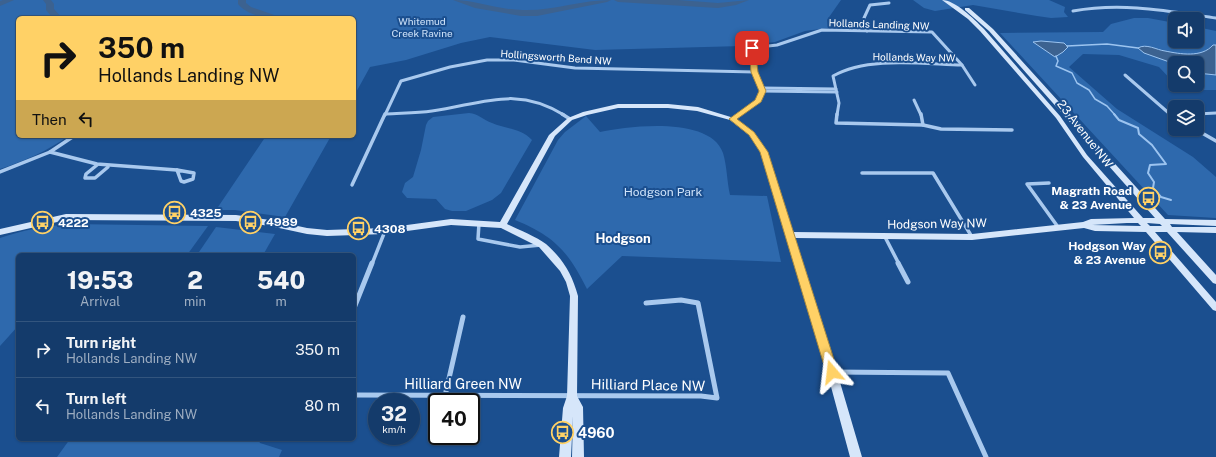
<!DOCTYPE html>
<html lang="en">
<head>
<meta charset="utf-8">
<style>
  :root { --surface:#143b6b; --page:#214673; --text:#f1f3f6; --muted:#9dadc1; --line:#33557e }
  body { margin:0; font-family:"Public Sans",sans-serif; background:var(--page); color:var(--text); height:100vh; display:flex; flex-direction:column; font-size:15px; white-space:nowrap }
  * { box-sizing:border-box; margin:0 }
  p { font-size:13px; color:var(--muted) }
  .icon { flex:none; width:22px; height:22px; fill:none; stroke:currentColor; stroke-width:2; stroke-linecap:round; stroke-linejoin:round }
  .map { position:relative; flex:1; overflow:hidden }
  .details { position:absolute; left:16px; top:253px; width:340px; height:188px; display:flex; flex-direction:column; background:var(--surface); border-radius:6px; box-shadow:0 1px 3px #0004,0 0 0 1px var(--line) }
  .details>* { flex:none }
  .top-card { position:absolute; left:16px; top:16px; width:340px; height:122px; border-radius:6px; box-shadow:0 1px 3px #0004,0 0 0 1px var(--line); background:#ffd166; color:#111; overflow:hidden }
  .fabs { position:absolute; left:1168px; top:12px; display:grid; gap:8px }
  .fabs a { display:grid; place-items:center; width:36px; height:36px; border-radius:6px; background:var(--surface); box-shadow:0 1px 3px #0004,0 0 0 1px var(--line); font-size:20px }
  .speed { position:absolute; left:368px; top:393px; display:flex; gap:8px; font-size:20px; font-weight:700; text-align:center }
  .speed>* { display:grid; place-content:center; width:52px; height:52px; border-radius:50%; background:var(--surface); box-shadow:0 1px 3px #0004,0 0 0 1px var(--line); line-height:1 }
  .speed small { font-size:10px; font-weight:400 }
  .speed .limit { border:2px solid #111; border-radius:6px; background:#fff; color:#111 }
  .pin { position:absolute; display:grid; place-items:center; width:34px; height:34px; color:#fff; margin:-17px; border-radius:8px; box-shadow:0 2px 6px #0006 }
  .me { position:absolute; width:44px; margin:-22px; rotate:343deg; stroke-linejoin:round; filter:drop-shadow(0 0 3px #0008) }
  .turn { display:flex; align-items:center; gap:14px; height:84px; padding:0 16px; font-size:18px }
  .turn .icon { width:52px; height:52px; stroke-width:2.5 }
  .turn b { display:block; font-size:28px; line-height:34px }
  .then { display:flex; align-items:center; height:38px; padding:0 16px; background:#0003; gap:8px; font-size:15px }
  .eta { display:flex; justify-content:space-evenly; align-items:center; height:68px; text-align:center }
  .eta b { font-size:24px; font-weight:800; line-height:28px }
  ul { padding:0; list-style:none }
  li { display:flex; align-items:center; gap:12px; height:56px; padding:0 16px; border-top:1px solid var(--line) }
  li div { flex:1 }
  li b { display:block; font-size:15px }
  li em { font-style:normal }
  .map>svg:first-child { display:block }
</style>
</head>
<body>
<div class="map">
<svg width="1216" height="457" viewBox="0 0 1216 457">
  <rect width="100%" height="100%" fill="#1b4f8f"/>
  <g fill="#2e69ad">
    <path d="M0,0H841L827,20L828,28L805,31L775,42L742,46L595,50L490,37L461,43L406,60L370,67L354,96V18H18V136H68C48,151 24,161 0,169Z"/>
    <polygon points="913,0 1049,0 1065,7 1064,12 1068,17 1051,18 1037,16 973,5 935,11 924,8"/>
    <polygon points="1134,18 1148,18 1175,23 1175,41 1197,41 1197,27 1216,31 1216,90 1181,90 1176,85 1197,85 1197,63 1175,63 1175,84 1159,67 1119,55 1083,54 1069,67 1117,109 1193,157 1216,177 1216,218 1168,215 1000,33 1103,32 1111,24"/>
    <path d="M469,113C479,114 483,120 492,123C505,129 521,128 532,140L501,193L492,200L466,211H452L445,209L436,199L407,198L402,192L405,183L413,177L421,150L426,125L428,121L433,117Z"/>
    <path d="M586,116L600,132C629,126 710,116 723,153C727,166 727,182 730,195L767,196L781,262L622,256L587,289C568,251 554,236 515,220L558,140L565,132Z"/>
    <polygon points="266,136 331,136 285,217 235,210 216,210"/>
    <path d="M70,224L208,226L187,255H18V326L0,346V238C23,230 46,226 70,224Z"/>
    <polygon points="216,227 275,234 263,255 197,255"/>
    <polygon points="70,439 258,439 260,443 282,450 279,457 57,457"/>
  </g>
  <g fill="#3c6290" stroke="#9cc4f0">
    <polygon points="1041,41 1064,43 1068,47 1063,52 1055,57 1033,42"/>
    <path d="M1213,45H1216V75L1197,73V63H1175V64L1144,53L1138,48C1146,43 1157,50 1165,51C1180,54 1202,58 1213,45Z"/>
  </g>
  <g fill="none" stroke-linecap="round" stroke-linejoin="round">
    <g stroke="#9cc4f0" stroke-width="1.5">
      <polyline points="1067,46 1107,44 1138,48"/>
      <polyline points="1056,56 1058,61 1056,66 1072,73 1077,83 1089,90 1095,99 1107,106 1115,115"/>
    </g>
    <polyline stroke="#9cc4f0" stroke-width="2" points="1114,114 1119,120 1138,128 1139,134 1152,145 1166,164 1150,165 1148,173 1154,182 1153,188 1161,197 1171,200"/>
    <g fill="#3c6290" fill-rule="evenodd">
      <polygon points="3,0 14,0 0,6 0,1"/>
      <polygon points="43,0 51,0 54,4 54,9 62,18 53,18 46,10 46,4"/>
      <path d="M238,0H246V3L251,7L277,16L278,18C264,18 247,15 238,4Z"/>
      <path d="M453,0C476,0 499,10 523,10C552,11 581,0 611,0L607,2L537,16H521L475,8Z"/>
      <polygon points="614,0 678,0 718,3 749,0 736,5 718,8 618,2"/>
    </g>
    <g stroke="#a9c9ee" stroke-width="3">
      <path d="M1073,11C1122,2 1168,11 1216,18"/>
      <polyline points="867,31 864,18 870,5 889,3"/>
      <polyline points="1125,75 1171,115"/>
      <polyline points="761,88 836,89"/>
      <polyline points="762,91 837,92"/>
      <polyline points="914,100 921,115"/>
      <path d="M386,114C401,113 417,113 432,111C482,104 516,85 564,115"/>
      <polyline points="1197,114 1216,113"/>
      <polyline points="385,115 401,81 450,67 487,60 514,60 575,68 755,72"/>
      <polyline points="738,115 758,101 762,91 755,72 752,48 777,45 822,30 932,32 962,65 975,85"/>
      <path d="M837,115L839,103L833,76C867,56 923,64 962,65"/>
    </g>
    <g stroke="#a9c9ee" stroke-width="3.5">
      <polyline points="562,114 570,119"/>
      <polyline points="837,114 836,123 923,125 941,129 1012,130"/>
      <polyline points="921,114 923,125"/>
      <polyline points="1169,114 1175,118"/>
      <polyline points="1197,114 1199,114"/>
      <polyline points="732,119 739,114"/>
      <polyline points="1195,129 1216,141"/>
      <polyline points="50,152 97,164 177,170"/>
      <polyline points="97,165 86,174 85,178 95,178 108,167"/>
      <polygon points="177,170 194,173 193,179 184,182 181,181"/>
      <polyline points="0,172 50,152 74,136"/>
      <polyline points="862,173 933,173 972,237"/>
      <polyline points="1049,183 1027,184 1058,227"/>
      <polyline points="352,185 385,114"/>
      <polyline points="479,223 478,239 520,247 541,245"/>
      <polyline points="885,237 899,264"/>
      <polyline points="372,264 385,231"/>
    </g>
    <g stroke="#a9c9ee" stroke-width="5">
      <polyline points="898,263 908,282"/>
      <polyline points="354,308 372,263"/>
      <polyline points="833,372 948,373 986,457"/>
      <polyline points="354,395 701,396 717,398 698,303 681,300 646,303"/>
      <polyline points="445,396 463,317"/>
    </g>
    <path fill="#d6e6fa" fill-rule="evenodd" d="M942,0C955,0 974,19 984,29L1060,116L1087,155L1143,218H1155L989,31L965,10V8H969L993,29L1165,219L1216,220V226L1170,224L1172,227H1216V233L1177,232L1216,275V284L1213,283L1167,232H1155L1216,302V311L1213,310L1146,232L1095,231L1084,228L972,240L795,238L837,372L862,457H850L827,372L761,152L749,135L730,120L697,111L668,108H618L587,115L572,120L555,136L507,224C517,229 537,237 546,244C563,259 572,274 578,296L577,396L583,407L584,457H572L573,416L571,457H559L563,408L567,396L570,296L566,282L560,271L539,247L501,228L451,225L385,234L327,236L307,234L270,226L236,221L66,220L0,235V229L66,214L236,215L270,220L307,228L327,230L385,228L451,219L500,222L549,135L568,118L583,112L618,104H668L698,107L734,118L753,133L767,152L793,232L972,234L1083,222L1091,219L1134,218L1083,157L1056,118L980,31L968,19ZM1127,223H1138L1141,226L1092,225ZM1147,223L1160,224L1162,226H1150Z"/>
  </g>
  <polygon fill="#ffd166" stroke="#a68842" points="752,46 755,48 758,72 766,91 761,102 737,119 754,132 768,152 838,372 836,375 832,377 828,375 826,372 760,152 749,135 729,119 755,100 759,91 751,72 749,48"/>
  <defs>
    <symbol id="bus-ring" viewBox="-11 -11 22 22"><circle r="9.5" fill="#1b4f8f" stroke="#ffd166" stroke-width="1.5"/><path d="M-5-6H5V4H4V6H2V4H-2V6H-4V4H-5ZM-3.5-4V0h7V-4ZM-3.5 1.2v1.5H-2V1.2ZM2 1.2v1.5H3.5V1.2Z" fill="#ffd166"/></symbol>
  </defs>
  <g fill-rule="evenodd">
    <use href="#bus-ring" x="1136" y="186" width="25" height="25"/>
    <use href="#bus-ring" x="162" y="200" width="25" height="25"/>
    <use href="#bus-ring" x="238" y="210" width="25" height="25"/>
    <use href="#bus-ring" x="30" y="210" width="25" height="25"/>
    <use href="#bus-ring" x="346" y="216" width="25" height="25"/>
    <use href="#bus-ring" x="1148" y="240" width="25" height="25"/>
    <use href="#bus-ring" x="550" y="420" width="25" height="25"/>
  </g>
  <g text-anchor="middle" stroke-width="4" stroke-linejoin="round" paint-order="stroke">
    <g font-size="10" fill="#cfe3fa" stroke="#1b4f8f">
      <text x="422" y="25">Whitemud<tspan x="422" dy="12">Creek Ravine</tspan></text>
    </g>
    <g font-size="10" fill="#fff" stroke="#1b4f8f">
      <text transform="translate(879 24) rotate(2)" y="4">Hollands Landing NW</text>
      <text transform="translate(556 57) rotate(4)" y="4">Hollingsworth Bend NW</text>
      <text transform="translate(914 57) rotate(1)" y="4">Hollands Way NW</text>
    </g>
    <g font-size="12" fill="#fff" stroke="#1b4f8f">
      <text transform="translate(1085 134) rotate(52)" y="4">23 Avenue NW</text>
      <text transform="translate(937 224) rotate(-1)" y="4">Hodgson Way NW</text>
    </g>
    <g font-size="12" font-weight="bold" fill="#fff" stroke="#1b4f8f" text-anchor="start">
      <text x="1132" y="195" text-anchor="end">Magrath Road<tspan x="1132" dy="14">&amp; 23 Avenue</tspan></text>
      <text x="190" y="217">4325</text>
      <text x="266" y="226">4989</text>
      <text x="58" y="227">4222</text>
      <text x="374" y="233">4308</text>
      <text x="1146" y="250" text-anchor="end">Hodgson Way<tspan x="1146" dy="14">&amp; 23 Avenue</tspan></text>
    </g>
    <g font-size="12" fill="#cfe3fa" stroke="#1b4f8f">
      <text x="663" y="196">Hodgson Park</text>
    </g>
    <g font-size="13" font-weight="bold" fill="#fff" stroke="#1b4f8f">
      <text x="623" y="243">Hodgson</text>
    </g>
    <g font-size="14" fill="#fff" stroke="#1b4f8f">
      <text x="463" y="389">Hilliard Green NW</text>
      <text transform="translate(648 385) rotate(1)" y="5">Hilliard Place NW</text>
    </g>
    <g font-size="14" font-weight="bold" fill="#fff" stroke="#1b4f8f" text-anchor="start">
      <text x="578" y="438">4960</text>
    </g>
  </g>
</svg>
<div class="fabs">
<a><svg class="icon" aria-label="sound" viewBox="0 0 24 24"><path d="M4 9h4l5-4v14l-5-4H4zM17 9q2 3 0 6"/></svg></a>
<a><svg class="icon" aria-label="search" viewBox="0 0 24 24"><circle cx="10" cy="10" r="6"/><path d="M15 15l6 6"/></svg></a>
<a><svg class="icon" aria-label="layers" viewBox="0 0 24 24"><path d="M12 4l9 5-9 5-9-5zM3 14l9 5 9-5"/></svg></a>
</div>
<div class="speed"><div>32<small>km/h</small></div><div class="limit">40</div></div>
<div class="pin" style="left:752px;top:48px;background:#d93025"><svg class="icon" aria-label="arrive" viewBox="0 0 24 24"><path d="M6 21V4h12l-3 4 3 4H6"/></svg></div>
<svg class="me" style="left:832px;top:372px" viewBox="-20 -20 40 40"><path d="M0-17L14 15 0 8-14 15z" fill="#ffd166" stroke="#fff" stroke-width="4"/></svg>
<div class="top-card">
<div class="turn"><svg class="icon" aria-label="right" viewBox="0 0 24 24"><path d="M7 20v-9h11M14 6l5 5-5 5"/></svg><div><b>350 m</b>Hollands Landing NW</div></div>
<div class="then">Then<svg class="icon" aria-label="left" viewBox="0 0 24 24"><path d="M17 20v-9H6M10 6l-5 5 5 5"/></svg></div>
</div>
<section class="details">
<div class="eta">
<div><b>19:53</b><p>Arrival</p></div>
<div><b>2</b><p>min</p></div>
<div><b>540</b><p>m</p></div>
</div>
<ul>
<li><svg class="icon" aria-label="right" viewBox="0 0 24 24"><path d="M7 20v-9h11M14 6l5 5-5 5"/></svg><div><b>Turn right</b><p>Hollands Landing NW</p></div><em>350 m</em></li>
<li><svg class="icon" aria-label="left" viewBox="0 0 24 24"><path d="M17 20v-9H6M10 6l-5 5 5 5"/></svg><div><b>Turn left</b><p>Hollands Landing NW</p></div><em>80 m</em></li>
</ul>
</section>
</div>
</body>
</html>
